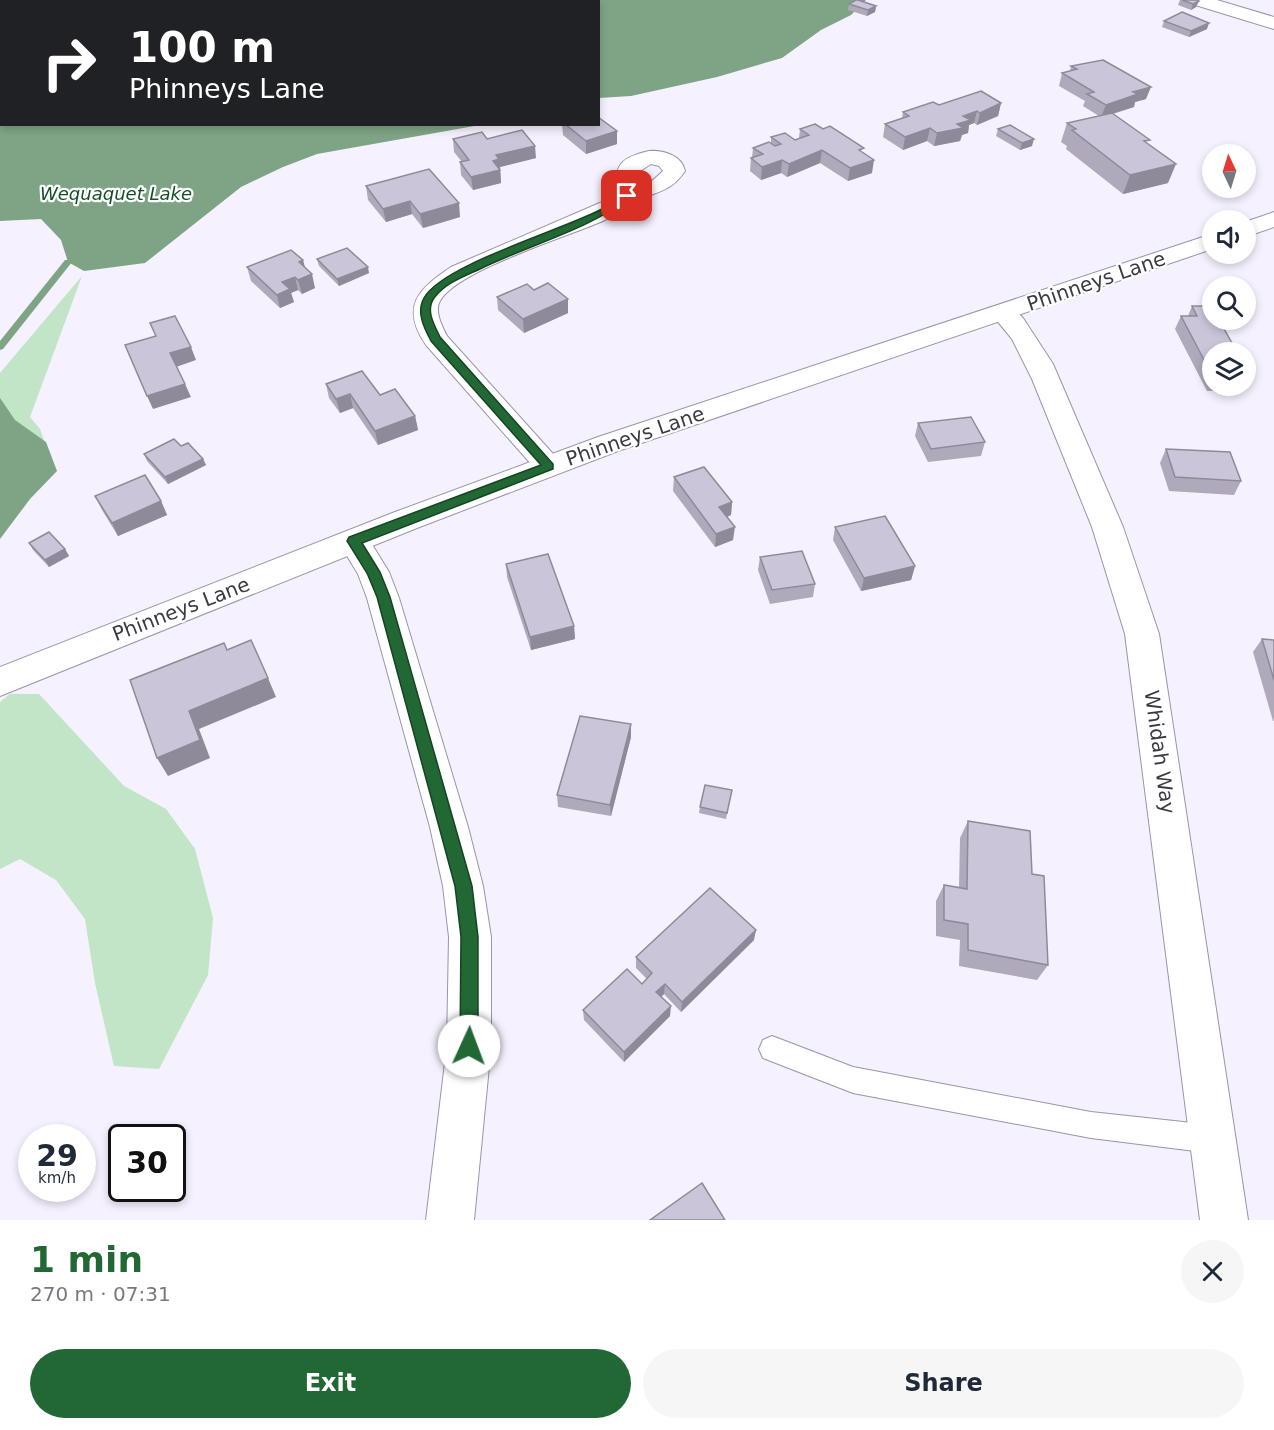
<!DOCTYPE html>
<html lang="en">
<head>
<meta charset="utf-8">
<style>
  :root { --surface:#fff; --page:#f6f6f7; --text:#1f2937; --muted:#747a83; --accent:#226835 }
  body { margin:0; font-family:"DejaVu Sans",sans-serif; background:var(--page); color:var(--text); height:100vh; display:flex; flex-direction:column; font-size:22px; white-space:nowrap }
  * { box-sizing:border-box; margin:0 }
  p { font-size:20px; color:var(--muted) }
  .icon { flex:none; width:33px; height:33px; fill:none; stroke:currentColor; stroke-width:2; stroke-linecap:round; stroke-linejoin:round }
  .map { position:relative; height:1220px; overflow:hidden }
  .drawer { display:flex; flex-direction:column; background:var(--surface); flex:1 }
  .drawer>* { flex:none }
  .banner { position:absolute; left:0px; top:0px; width:600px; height:126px; box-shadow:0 3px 9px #0003; background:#202124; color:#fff; overflow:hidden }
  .needle { width:39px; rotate:356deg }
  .fabs { position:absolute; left:1202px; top:144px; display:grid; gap:12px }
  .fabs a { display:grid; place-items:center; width:54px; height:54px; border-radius:50%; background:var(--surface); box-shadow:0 3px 9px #0003; font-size:30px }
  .speed { position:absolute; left:18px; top:1124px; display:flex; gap:12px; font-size:30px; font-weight:700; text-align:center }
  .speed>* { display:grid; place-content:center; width:78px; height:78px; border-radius:50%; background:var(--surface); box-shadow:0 3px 9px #0003; line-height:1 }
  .speed small { font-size:15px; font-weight:400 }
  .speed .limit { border:3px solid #111; border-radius:9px; background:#fff; color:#111 }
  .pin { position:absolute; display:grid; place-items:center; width:51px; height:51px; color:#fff; margin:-26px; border-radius:12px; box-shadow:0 3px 9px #0006 }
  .me { position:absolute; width:66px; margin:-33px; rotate:2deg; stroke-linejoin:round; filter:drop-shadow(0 0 4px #0008) }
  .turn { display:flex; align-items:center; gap:21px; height:126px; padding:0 30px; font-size:27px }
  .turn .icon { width:78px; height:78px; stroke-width:2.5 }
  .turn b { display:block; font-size:42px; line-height:51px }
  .round { display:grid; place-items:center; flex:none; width:63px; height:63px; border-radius:32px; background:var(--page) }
  .head { display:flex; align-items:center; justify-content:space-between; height:102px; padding:0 30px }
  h1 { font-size:36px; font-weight:700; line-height:45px; color:var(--accent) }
  .action { display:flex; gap:12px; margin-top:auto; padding:12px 30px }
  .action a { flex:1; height:69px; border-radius:36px; background:var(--accent); color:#fff; font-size:24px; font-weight:700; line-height:69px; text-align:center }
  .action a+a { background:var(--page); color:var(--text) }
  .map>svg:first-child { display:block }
</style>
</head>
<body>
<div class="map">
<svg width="1274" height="1220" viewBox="0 0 1274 1220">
  <rect width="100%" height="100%" fill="#f5f1fe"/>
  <g fill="#c2e4c7">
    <polygon points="82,276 30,417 40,429 45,443 0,447 0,373"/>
    <polygon points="10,694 39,694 124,786 166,809 195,849 213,918 208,975 159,1069 114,1066 95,983 85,919 56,880 20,859 0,869 0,702"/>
  </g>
  <g fill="#7fa485">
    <polygon points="0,0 866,0 851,15 821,30 782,58 717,77 631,96 599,98 598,2 2,2 2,124 480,125 317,154 283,167 241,187 145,263 84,271 68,262 61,240 41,219 0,221"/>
    <polygon points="0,398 15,420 46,442 57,471 30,499 0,539"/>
  </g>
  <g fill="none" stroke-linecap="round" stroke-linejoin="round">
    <polygon fill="#7fa485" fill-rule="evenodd" points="65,260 71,260 72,262 3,349 0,350 0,341"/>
    <defs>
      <polygon id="service" points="772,1036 853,1067 1091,1112 1211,1125 1221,1129 1225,1139 1221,1149 1211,1153 1091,1138 853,1093 763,1058 759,1049 763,1040"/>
      <g id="minor">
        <polygon points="1189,0 1217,0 1274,17 1274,29 1192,4"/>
        <path d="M649,151C663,150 682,155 685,171C671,192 657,191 636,201C625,206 616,215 605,220C570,236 457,270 440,301C434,311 442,326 447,336L564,466L559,473L549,476L539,473L426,345C400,307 418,289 451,267L609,199L616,194C615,165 619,158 649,151ZM651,164L659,166L663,171L652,181L638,186L637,173Z"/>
        <polygon points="1003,304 1012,307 1023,318 1053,364 1123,527 1159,634 1248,1220 1200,1220 1125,634 1092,527 1032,379 1012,339 990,312 994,307"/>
        <polygon points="354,530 365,533 389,572 399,598 468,827 483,886 491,937 491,1046 474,1220 426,1220 447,1046 449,937 443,886 430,827 367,598 358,574 338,541 343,533"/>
      </g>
      <g id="secondary">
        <polygon points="1274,212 1274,227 1245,237 1245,222"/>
        <polygon points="1212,234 1212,249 618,451 417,528 0,696 0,667 395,512 598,437"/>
      </g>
    </defs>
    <use href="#service" stroke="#9994a8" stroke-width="2"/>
    <use href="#minor" stroke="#9994a8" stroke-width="2"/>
    <use href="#secondary" stroke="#9994a8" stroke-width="2"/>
    <use href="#service" fill="#fff" fill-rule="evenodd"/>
    <use href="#minor" fill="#fff" fill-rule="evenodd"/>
    <use href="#secondary" fill="#fff" fill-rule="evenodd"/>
  </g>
  <g fill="#afa9bb">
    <polygon points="1180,0 1197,0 1199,1 1196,7 1191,10 1178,5"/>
    <polygon points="849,4 876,6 875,12 867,16 848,10"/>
    <polygon points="1164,21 1207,29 1189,37 1162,27"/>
    <polygon points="1071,66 1146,99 1135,102 1134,107 1113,114 1148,144 1168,183 1123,194 1066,149 1067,146 1061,142 1067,123 1099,116 1083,106 1085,101 1059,86 1062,73 1070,71"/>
    <polygon points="1001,103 998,116 977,125 974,123 969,125 968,133 962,135 960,141 934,146 927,141 903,150 883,137 885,124 902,118 903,112 939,105"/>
    <polygon points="562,124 598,124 617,144 586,154 563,135"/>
    <polygon points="800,129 864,153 872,173 848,181 820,163 787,177 781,173 761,180 750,171 751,158 752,158 753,148 771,143 771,137 795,140 799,138"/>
    <polygon points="998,129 1032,146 1020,150 996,136"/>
    <polygon points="453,139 487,139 536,158 500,167 501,183 473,190 461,175 460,162 462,162 454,152"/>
    <polygon points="366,186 460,217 423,228 412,214 386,222 368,200"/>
    <polygon points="317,259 369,273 339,286 319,266"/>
    <polygon points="247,267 305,268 315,288 302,294 298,290 291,293 294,302 280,308 251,281"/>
    <polygon points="534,290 568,313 524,333 498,310 497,297"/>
    <polygon points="1192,306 1224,320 1221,325 1232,343 1229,348 1212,352 1212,386 1241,386 1238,391 1207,391 1175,329 1181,316 1188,316"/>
    <polygon points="326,384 380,395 415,416 418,430 378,445 353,408 340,413 329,398"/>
    <polygon points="918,423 985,442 981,456 928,462 915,436"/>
    <polygon points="181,446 203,459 206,465 168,484 147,461 144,454"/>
    <polygon points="1166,449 1241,481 1234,495 1169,491 1160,463"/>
    <polygon points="674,477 732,502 731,515 727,517 733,540 715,547 673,491"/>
    <polygon points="95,496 161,501 167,515 118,536 102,510"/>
    <polygon points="835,527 915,566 911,580 861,591 833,540"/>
    <polygon points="29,543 65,549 69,556 49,567 33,550"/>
    <polygon points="760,557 815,584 813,597 770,604 758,570"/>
    <polygon points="506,564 574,626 575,639 531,650 507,577"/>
    <polygon points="1262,639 1274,640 1274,721 1273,721 1253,652"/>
    <polygon points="631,737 611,816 558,807 557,795"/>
    <polygon points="732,790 726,819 699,813 700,807"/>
    <polygon points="968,821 1032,874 1048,965 1037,980 959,966 960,940 936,936 936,901 944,885 959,887 960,838"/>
    <polygon points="754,940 681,1012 664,994 661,997 670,1016 624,1062 584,1020 583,1010 642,984 647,979 636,968 636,957"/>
  </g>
  <g fill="#8e8a99">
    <polygon points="1199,1 1196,7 1191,10 1193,4"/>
    <polygon points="876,6 875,12 867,16 868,10"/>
    <polygon points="1209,23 1207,29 1189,37 1191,31"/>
    <polygon points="1151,87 1146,99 1135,102 1134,107 1101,117 1106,105 1133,92"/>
    <polygon points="1001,103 998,116 977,125 980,113"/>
    <polygon points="977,111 974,123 969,125 968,133 962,135 960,141 934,146 937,133 957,124 963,116"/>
    <polygon points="930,128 927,141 903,150 905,137"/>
    <polygon points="617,131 617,144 586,154 586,141"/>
    <polygon points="1034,139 1032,146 1020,150 1022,143"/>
    <polygon points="535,146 536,158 500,167 501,183 473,190 471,177 493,161 496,155"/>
    <polygon points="822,150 820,163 787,177 789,164"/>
    <polygon points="782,160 781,173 761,180 762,167"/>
    <polygon points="874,160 872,173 848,181 850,168"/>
    <polygon points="1176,164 1168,183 1123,194 1130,175"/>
    <polygon points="410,201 412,214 386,222 383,209"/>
    <polygon points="459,203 460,217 423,228 420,214"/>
    <polygon points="303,260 307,274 299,262"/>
    <polygon points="368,267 369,273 339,286 337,279"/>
    <polygon points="312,274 315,288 302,294 298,280"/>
    <polygon points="295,277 298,290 291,293 294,302 280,308 277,295 282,282"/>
    <polygon points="568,299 568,313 524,333 523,319"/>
    <polygon points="191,347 196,360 176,367 170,353"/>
    <polygon points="185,384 191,397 153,409 147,396"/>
    <polygon points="350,394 353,408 340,413 336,399"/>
    <polygon points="415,416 418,430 378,445 375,431"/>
    <polygon points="203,459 206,465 168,484 165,477"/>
    <polygon points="161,501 167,515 118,536 112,523"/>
    <polygon points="732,502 731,515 718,520 719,507"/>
    <polygon points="735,527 733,540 715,547 716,534"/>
    <polygon points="65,549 69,556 49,567 45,560"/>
    <polygon points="915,566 911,580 861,591 864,578"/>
    <polygon points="574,626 575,639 531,650 530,637"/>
    <polygon points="268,678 276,697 199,729 210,758 168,776 157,758 189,711"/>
    <polygon points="631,724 631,737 611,816 610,805"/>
    <polygon points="756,930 754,940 681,1012 682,1002"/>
    <polygon points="665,984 664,994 656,1002 656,992"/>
    <polygon points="671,1006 670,1016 624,1062 624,1052"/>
  </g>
  <g fill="#cbc5da" stroke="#8e8a99" stroke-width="1.5">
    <polygon points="856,0 858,0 876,6 868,10 849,4"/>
    <polygon points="1182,0 1197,0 1199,1 1193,4"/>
    <polygon points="1182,12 1209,23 1191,31 1164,21"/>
    <polygon points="1103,60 1151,87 1133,92 1138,94 1106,105 1087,94 1094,92 1062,73 1077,69 1071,66"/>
    <polygon points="981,91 1001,103 980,113 977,111 963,116 971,120 957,124 963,128 937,133 930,128 905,137 885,124 909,116 903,112 933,102 939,105"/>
    <polygon points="1112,113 1150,140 1144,141 1176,164 1130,175 1072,130 1076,129 1067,123"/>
    <polygon points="598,117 617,131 586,141 565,124 598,124"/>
    <polygon points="815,124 823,129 830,126 864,148 859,150 874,160 850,168 822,150 789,164 782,160 762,167 751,158 763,154 753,148 769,142 775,146 781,144 771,137 785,133 795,140 809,135 800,129"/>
    <polygon points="1010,125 1034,139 1022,143 998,129"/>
    <polygon points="522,130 535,146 496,155 499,159 493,161 500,170 471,177 460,162 469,160 453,139 482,132 487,139"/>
    <polygon points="429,169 459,203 420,214 410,201 383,209 366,186"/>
    <polygon points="347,248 368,267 337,279 317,259"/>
    <polygon points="291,250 303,260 299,262 312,274 298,280 295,277 282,282 290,289 277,295 247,267"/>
    <polygon points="548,283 568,299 523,319 497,297 527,284 534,290"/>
    <polygon points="1192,306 1212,306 1212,320 1223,320 1219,320 1232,343 1227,343 1232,352 1212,352 1212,375 1181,316 1197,316"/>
    <polygon points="175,316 191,347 170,353 185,384 147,396 125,345 156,336 150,323"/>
    <polygon points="362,371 380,395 395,389 415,416 375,431 350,394 336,399 326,384"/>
    <polygon points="971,417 985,442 931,449 918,423"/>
    <polygon points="174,439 181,446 188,443 203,459 165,477 144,454"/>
    <polygon points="1166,449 1230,452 1241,481 1175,477"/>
    <polygon points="704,467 732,502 719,507 735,527 716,534 674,477"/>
    <polygon points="145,475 161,501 112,523 95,496"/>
    <polygon points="885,516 915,566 864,578 835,527"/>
    <polygon points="49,532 65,549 45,560 29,543"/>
    <polygon points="802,551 815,584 772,590 760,557"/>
    <polygon points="548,554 574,626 530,637 506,564"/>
    <polygon points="1262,639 1274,640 1274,680"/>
    <polygon points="251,640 268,678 189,711 200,740 157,758 130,680 224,643 227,650"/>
    <polygon points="580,716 631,724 610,805 557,795"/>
    <polygon points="705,785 732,790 727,813 700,807"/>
    <polygon points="968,821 1030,831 1032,874 1044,876 1048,965 968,950 968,924 944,920 944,885 967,889"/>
    <polygon points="710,888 756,930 682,1002 665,984 656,992 671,1006 624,1052 583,1010 627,969 642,984 652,973 636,957"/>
    <polygon points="702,1183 725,1220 650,1220"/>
  </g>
  <path fill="#226835" stroke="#164422" stroke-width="1.5" d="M627,193L630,194V198C587,230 529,245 480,269C465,276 445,283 434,298C425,311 435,326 440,337L553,464V469L362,543L380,572L390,597L472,886L478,937V1046L475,1052L469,1055L462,1052L460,1046L461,937L455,886L377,597L367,573L347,541L349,537L541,465L431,341C424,328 416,312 424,298C443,264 566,229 604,208C612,203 618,196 627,193Z"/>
  <g text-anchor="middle" stroke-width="4.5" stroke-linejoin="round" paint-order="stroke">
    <g font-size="18" font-style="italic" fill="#154f26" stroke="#fff">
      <text x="116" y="200">Wequaquet Lake</text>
    </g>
    <g font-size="20" fill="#3c3942" stroke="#fff">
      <text transform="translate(1096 281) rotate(-19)" y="7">Phinneys Lane</text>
      <text transform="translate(635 436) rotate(-19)" y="7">Phinneys Lane</text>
      <text transform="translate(181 609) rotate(-21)" y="7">Phinneys Lane</text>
      <text transform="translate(1160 752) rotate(82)" y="7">Whidah Way</text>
    </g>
  </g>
</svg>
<div class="fabs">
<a><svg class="needle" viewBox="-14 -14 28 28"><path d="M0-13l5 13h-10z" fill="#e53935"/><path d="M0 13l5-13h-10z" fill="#747a83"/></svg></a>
<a><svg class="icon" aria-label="sound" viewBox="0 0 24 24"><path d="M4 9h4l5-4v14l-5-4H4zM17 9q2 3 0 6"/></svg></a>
<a><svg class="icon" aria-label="search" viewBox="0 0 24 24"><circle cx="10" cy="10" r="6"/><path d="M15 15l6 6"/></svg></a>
<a><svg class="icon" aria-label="layers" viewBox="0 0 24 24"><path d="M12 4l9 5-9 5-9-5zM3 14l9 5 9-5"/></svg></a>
</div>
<div class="speed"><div>29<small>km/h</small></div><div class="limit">30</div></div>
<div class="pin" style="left:627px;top:196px;background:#d93025"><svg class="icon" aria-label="arrive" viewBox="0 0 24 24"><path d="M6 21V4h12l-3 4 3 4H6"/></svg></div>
<svg class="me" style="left:469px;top:1046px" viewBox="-20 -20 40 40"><circle r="19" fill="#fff"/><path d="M0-13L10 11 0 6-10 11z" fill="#226835"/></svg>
<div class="banner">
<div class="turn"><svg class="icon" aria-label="right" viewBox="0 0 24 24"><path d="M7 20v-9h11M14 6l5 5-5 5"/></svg><div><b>100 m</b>Phinneys Lane</div></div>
</div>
</div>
<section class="drawer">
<div class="head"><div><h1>1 min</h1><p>270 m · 07:31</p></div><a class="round"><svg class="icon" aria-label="close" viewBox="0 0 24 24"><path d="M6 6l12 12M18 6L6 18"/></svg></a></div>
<div class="action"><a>Exit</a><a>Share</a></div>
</section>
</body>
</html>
